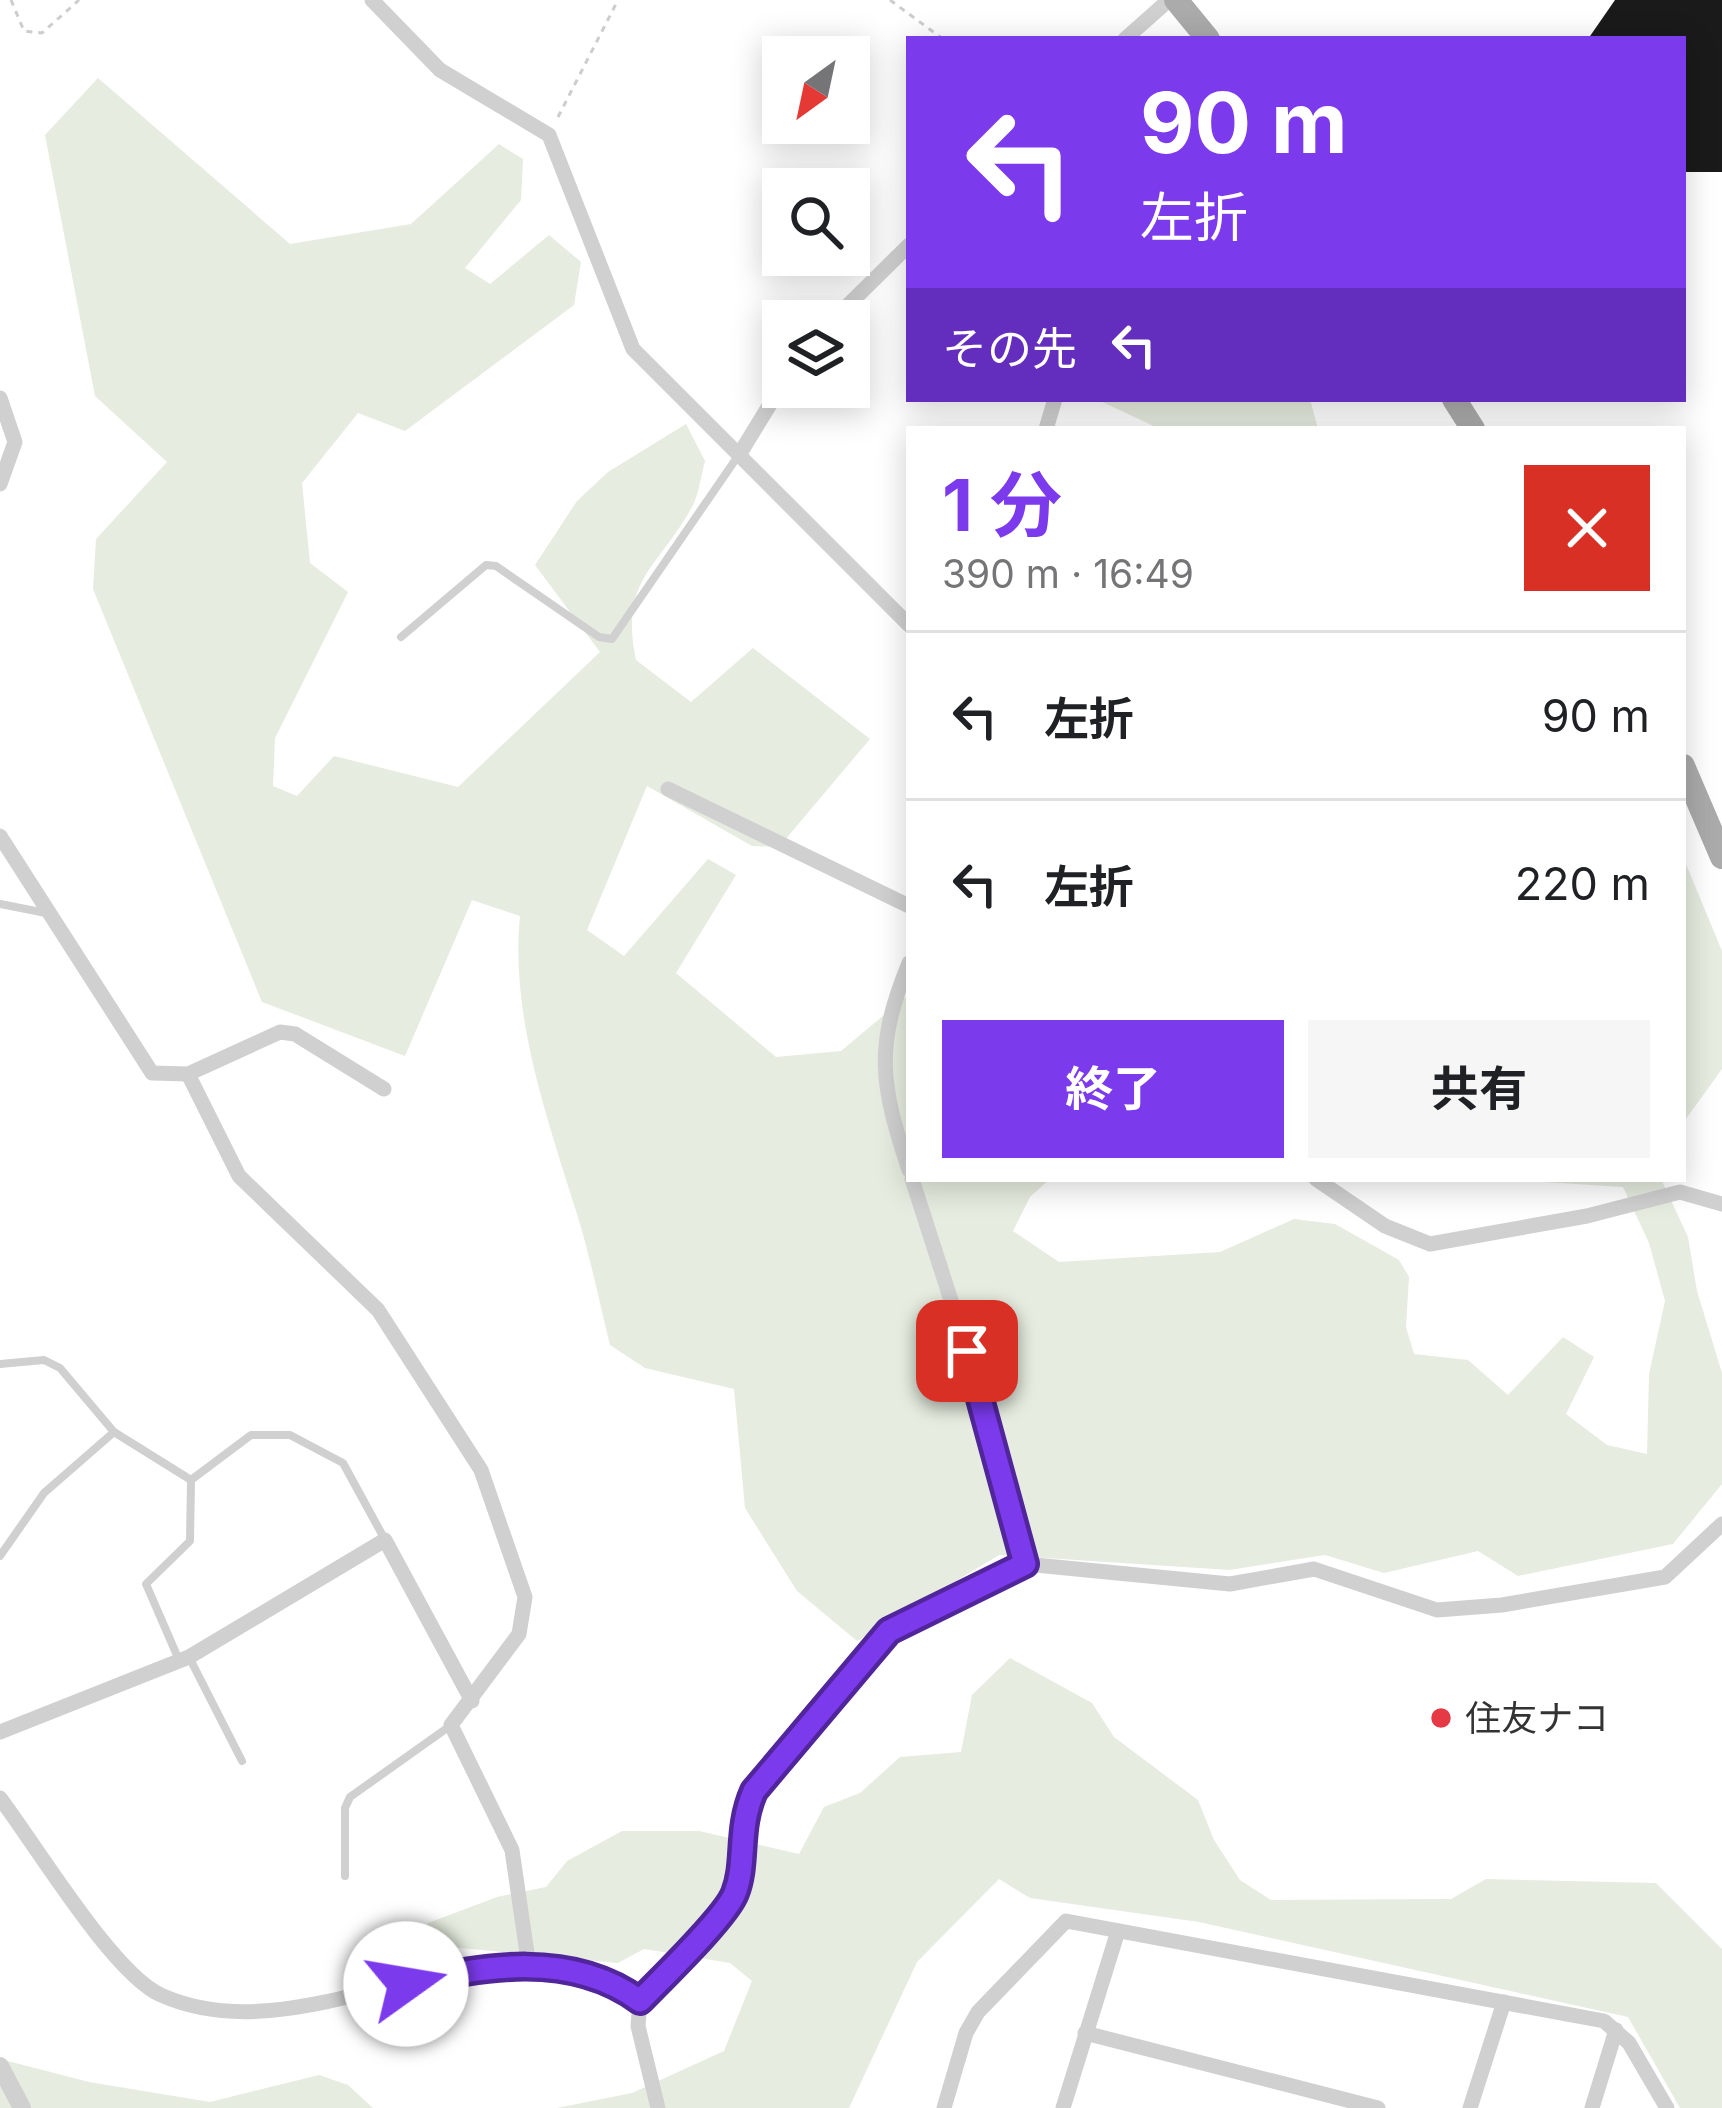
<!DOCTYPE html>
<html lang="ja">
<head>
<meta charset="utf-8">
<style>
  :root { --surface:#fff; --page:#f6f6f6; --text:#202124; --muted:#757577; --line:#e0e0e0; --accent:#7c3aed }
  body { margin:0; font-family:Inter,"Noto Sans JP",sans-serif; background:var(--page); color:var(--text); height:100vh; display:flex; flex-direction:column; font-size:45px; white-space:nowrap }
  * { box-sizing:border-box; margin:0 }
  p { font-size:39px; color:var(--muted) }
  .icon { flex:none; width:66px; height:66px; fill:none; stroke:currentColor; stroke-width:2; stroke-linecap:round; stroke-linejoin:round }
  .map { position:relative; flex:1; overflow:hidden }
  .drawer { position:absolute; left:906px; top:426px; width:780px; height:756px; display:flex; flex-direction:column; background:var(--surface); border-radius:0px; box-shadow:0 6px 30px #0003 }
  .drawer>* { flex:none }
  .top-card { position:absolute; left:906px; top:36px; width:780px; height:366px; border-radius:0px; box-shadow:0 6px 30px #0003; background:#7c3aed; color:#fff; overflow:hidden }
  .needle { width:78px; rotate:213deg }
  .buttons { position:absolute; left:762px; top:36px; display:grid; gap:24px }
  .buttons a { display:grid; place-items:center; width:108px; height:108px; border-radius:0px; background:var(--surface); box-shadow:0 6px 30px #0003; font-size:60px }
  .pin { position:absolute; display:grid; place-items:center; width:102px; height:102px; color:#fff; margin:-51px; border-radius:24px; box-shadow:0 6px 18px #0006 }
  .me { position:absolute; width:132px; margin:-66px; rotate:77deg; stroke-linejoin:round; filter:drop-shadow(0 0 9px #0008) }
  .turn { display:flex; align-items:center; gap:42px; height:252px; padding:0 36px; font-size:54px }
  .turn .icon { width:156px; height:156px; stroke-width:2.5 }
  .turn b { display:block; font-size:84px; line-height:102px }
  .then { display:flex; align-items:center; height:114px; padding:0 36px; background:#0003; gap:24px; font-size:45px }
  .round { display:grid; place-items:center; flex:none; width:126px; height:126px; border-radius:0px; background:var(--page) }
  .summary { display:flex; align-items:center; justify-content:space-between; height:204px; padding:0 36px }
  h1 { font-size:72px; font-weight:700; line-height:90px; color:var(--accent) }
  .cta { display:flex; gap:24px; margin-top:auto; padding:24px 36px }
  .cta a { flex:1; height:138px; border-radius:0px; background:var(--accent); color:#fff; font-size:48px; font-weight:700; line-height:138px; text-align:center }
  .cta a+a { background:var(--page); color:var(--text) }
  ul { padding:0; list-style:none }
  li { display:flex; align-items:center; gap:36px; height:168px; padding:0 36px; border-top:3px solid var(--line) }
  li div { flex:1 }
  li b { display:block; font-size:45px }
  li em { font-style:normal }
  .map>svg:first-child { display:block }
</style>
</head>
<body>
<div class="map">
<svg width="1722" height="2108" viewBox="0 0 1722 2108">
  <rect width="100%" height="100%" fill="#fff"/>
  <g fill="#e6ecdf">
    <path d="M98,78L290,244L411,224L499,144L523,159L521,200L465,268L490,284L549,235L581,262L574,305L405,431L358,413L302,483L310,563L348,592L275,738L273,786L297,796L334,756L458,787L600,652L535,565L577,501L608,472L686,424L705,461C701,476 699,494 692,507C658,569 619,579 636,660L691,702L753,648L870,739L779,847L752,846L647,786L587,930L624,956L708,859L736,875L676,973L776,1057L841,1051L909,994V1179H1050L1030,1197L1013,1231L1059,1262L1220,1252L1294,1219L1335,1224L1399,1260L1409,1277L1406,1327L1414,1354L1468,1360L1508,1395L1563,1337L1594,1357L1566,1414L1607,1445L1647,1454L1649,1374L1665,1301L1649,1243L1623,1187L1497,1179H1661L1688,1237L1697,1291L1722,1373V1484L1673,1544L1518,1576L1478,1551L1384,1573L1325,1555L1229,1570L999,1555L857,1641L797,1591L745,1508L734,1389L645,1368L610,1345C599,1301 590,1255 576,1211C547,1117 510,1015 520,916L472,900L405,1056L262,1002L93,589L96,539L167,462L95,396L45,135Z"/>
    <polygon points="1096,399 1310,399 1318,429 1160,429"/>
    <polygon points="1683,857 1722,951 1722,1069 1683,1123"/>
    <polygon points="1010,1658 1092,1703 1114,1737 1198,1800 1214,1840 1240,1880 1271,1900 1451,1899 1486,1879 1656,1883 1722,1949 1722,2108 1680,2108 1628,2017 1199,1922 1030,1898 999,1879 917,1962 849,2108 557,2108 632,2093 724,2051 752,1981 730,1963 644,1949 618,1963 419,1944 428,1923 497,1897 546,1887 567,1861 622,1831 699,1831 799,1854 824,1807 860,1793 900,1757 961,1752 972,1695"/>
    <polygon points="0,2059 89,2082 210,2102 319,2075 348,2085 373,2108 0,2108"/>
  </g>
  <polygon fill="#1a1a1a" points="1615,0 1722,0 1722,172 1683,172 1683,39 1588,39"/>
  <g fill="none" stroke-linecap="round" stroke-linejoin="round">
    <g stroke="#cdcdcd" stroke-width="3" stroke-dasharray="6 6" stroke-linecap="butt">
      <polyline points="11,0 24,31 42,33 79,0"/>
      <polyline points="890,0 943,39"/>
      <polyline points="558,117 618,0"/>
    </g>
    <g stroke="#d0d0d0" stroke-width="8">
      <polyline points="401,637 486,565 496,566 599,637 612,639 738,456"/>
      <polyline points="0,904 46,913"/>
      <polyline points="0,1364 44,1360 60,1368 114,1432 191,1480 251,1435 290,1435 343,1463 384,1538"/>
      <polyline points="0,1556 44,1493 114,1432"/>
      <polyline points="189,1657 242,1761"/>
      <polyline points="179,1660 146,1584 190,1541 191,1480"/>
      <polyline points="345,1876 345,1808 350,1797 450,1726"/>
    </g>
    <g stroke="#d0d0d0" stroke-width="15">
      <polyline points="372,0 440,70 549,135 633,349 909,625"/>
      <polyline points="1125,39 1169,0"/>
      <polyline points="832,321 909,245"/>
      <polyline points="0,398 15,442 0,484"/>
      <polyline points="1046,429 1055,399"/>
      <polyline points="739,455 783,383"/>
      <polyline points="668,789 909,906"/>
      <polyline points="0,836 152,1073 188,1074 280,1032 295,1034 384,1089"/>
      <path d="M909,963C874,1048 881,1085 909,1170"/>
      <polyline points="188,1074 239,1176 378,1310 481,1470 525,1597 519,1634 451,1725 512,1850 529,1967"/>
      <polyline points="912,1179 967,1350 1025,1564"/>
      <polyline points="1316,1179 1385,1226 1430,1244 1587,1216 1680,1192 1722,1204"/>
      <polyline points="0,1732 189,1657 385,1540 472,1701"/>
      <path d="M0,1798C35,1844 113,1974 161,1995C311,2063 498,1894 640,2001"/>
      <polyline points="1085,2033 1378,2108"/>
      <polyline points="658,2108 638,2026 640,2001 735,1894 741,1818 754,1791 889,1631 1025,1564 1230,1584 1314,1569 1437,1610 1502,1605 1665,1577 1722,1524"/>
      <polyline points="944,2108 966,2033 978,2012 1066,1921 1604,2021 1629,2043 1667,2108"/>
      <polyline points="1063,2108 1118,1931"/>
      <polyline points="1470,2108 1504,2002"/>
      <polyline points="1592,2108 1616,2030"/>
    </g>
    <polyline stroke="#d0d0d0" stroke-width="18" points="0,2066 22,2108"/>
    <g stroke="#ababab" stroke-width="24">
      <polyline points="1176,0 1208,39"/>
      <polyline points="1454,399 1473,429"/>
      <polyline points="1683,766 1722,857"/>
    </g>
  </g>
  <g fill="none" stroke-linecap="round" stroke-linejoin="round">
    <defs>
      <path id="route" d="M406,1984C483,1966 571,1950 640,2001C660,1980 726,1917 735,1893C747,1863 737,1829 754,1791L889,1631L1025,1564L967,1351"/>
    </defs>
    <use href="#route" stroke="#51269a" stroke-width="30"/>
    <use href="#route" stroke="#7c3aed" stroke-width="21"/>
  </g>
  <circle fill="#e63946" stroke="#fff" stroke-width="4.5" cx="1441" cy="1718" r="12"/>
  <g text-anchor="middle" stroke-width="12" stroke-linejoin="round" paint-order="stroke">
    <g font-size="36" fill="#333" stroke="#fff" text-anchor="start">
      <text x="1465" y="1731">住友ナコ</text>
    </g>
  </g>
</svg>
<div class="buttons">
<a><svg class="needle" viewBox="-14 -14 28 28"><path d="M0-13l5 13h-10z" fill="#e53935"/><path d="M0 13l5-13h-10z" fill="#757577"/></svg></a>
<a><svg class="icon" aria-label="search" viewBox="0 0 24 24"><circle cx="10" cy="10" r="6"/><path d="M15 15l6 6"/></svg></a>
<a><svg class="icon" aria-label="layers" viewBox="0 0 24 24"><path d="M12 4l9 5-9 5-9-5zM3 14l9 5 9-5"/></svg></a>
</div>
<div class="pin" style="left:967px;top:1351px;background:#d93025"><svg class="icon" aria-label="arrive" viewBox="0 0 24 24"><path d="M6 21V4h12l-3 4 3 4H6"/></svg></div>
<svg class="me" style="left:406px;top:1984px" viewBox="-20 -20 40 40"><circle r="19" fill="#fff"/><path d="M0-13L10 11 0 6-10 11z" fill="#7c3aed"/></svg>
<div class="top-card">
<div class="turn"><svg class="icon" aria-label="left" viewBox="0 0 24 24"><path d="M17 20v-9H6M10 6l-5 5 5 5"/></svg><div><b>90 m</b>左折</div></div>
<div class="then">その先<svg class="icon" aria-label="left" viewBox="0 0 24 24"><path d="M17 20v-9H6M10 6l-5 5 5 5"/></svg></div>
</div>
<section class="drawer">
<div class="summary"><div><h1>1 分</h1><p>390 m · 16:49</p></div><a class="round" style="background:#d93025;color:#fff"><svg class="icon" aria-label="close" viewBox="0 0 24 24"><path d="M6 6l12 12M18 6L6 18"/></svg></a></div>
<ul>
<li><svg class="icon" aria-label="left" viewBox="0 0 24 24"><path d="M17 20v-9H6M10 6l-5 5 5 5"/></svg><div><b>左折</b></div><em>90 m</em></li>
<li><svg class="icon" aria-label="left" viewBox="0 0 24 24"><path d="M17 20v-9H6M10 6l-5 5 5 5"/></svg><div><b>左折</b></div><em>220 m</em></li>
</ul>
<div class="cta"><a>終了</a><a>共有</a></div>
</section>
</div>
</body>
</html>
